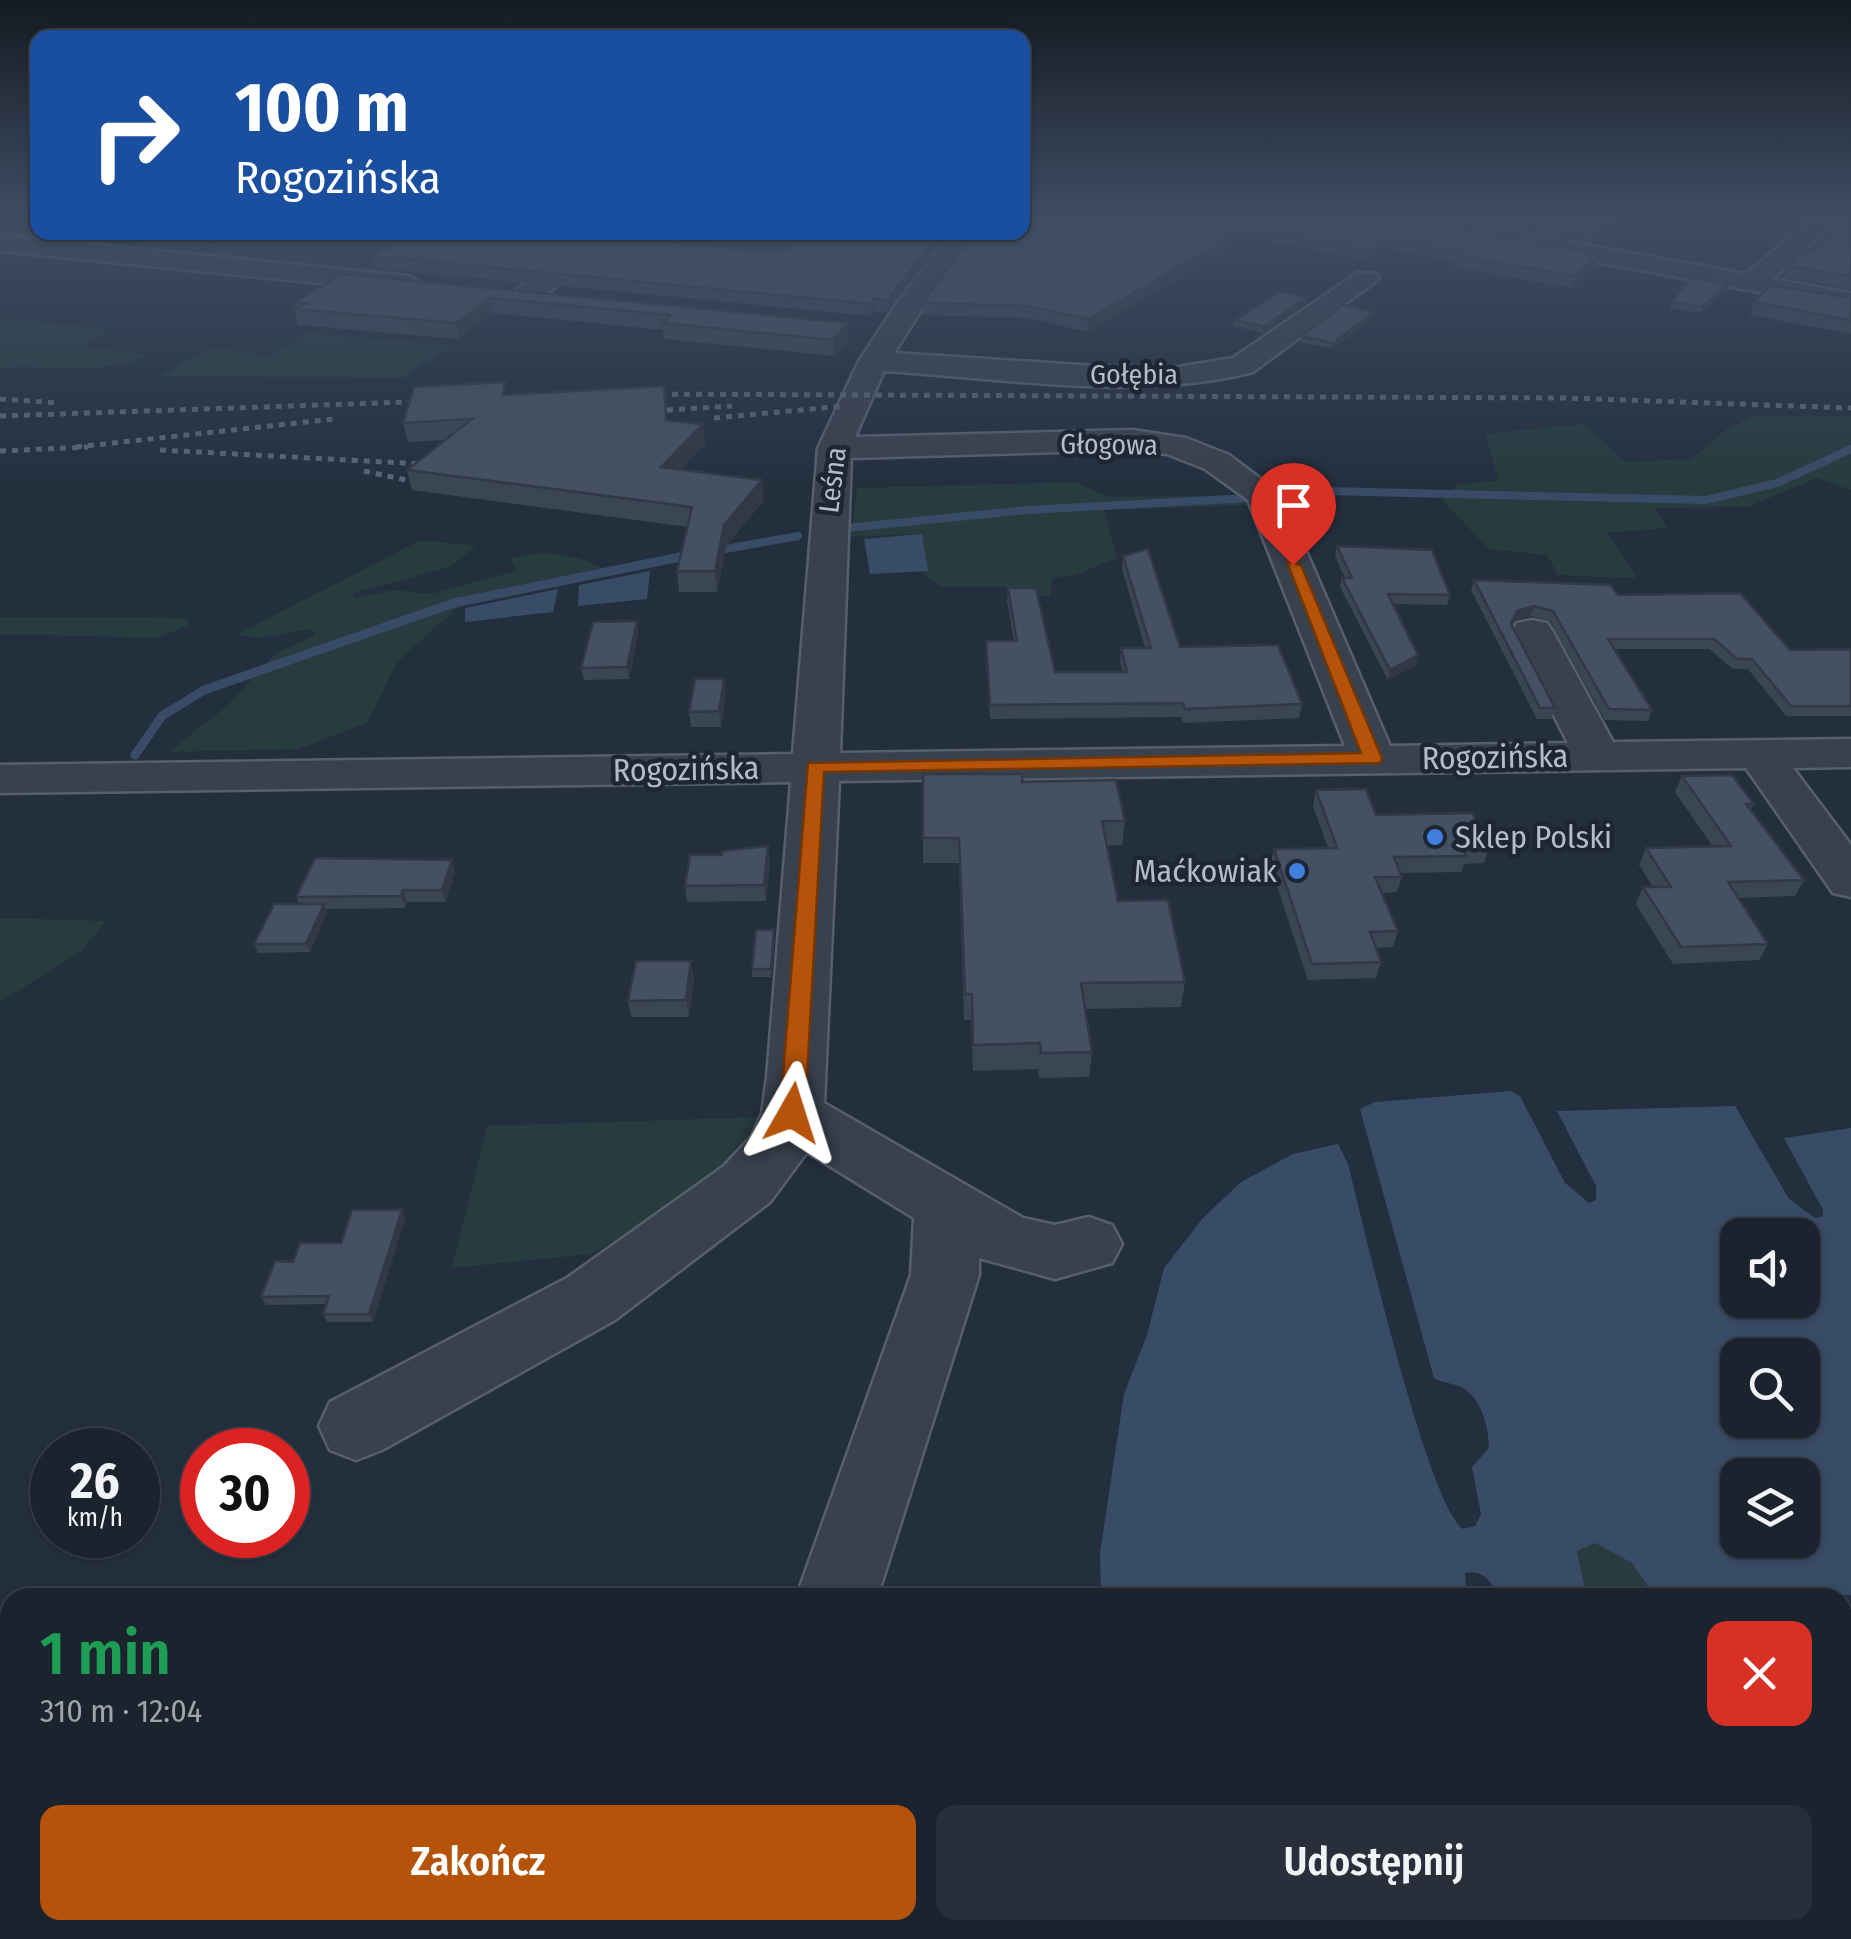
<!DOCTYPE html>
<html lang="pl">
<head>
<meta charset="utf-8">
<style>
  :root { --surface:#1b232e; --page:#282f3a; --text:#f1f3f6; --muted:#a0a4aa; --line:#39404a; --accent:#b45309 }
  body { margin:0; font-family:"Fira Sans Condensed",sans-serif; background:var(--page); color:var(--text); height:100vh; display:flex; flex-direction:column; font-size:38px; white-space:nowrap }
  * { box-sizing:border-box; margin:0 }
  p { font-size:32px; color:var(--muted) }
  .icon { flex:none; width:55px; height:55px; fill:none; stroke:currentColor; stroke-width:2; stroke-linecap:round; stroke-linejoin:round }
  .map { position:relative; flex:1; overflow:hidden }
  .panel { position:absolute; left:0px; top:1588px; width:1852px; height:352px; display:flex; flex-direction:column; background:var(--surface); border-radius:30px 30px 0 0; box-shadow:0 2px 8px #0004,0 0 0 2px var(--line) }
  .panel>* { flex:none }
  .banner { position:absolute; left:30px; top:30px; width:1000px; height:210px; border-radius:20px; box-shadow:0 2px 8px #0004,0 0 0 2px var(--line); background:#1a4fa0; color:#fff; overflow:hidden }
  .fabs { position:absolute; left:1720px; top:1218px; display:grid; gap:20px }
  .fabs a { display:grid; place-items:center; width:100px; height:100px; border-radius:20px; background:var(--surface); box-shadow:0 2px 8px #0004,0 0 0 2px var(--line); font-size:50px }
  .speed { position:absolute; left:30px; top:1428px; display:flex; gap:20px; font-size:50px; font-weight:700; text-align:center }
  .speed>* { display:grid; place-content:center; width:130px; height:130px; border-radius:50%; background:var(--surface); box-shadow:0 2px 8px #0004,0 0 0 2px var(--line); line-height:1 }
  .speed small { font-size:25px; font-weight:400 }
  .speed .limit { border:15px solid #d22; background:#fff; color:#111 }
  .pin { position:absolute; display:grid; place-items:center; width:85px; height:85px; color:#fff; margin:-102px -42px; border-radius:50% 50% 50% 0; rotate:-45deg; box-shadow:0 0 10px #0007 }
  .pin .icon { rotate:45deg }
  .me { position:absolute; width:110px; margin:-55px; rotate:6deg; stroke-linejoin:round; filter:drop-shadow(0 0 8px #0008) }
  .turn { display:flex; align-items:center; gap:35px; height:210px; padding:0 40px; font-size:45px }
  .turn .icon { width:130px; height:130px; stroke-width:2.5 }
  .turn b { display:block; font-size:70px; line-height:85px }
  .round { display:grid; place-items:center; flex:none; width:105px; height:105px; border-radius:20px; background:var(--page) }
  .headline { display:flex; align-items:center; justify-content:space-between; height:170px; padding:0 40px }
  h1 { font-size:60px; font-weight:600; line-height:75px; color:#1e9e55 }
  .cta { display:flex; gap:20px; margin-top:auto; padding:20px 40px }
  .cta a { flex:1; height:115px; border-radius:20px; background:var(--accent); color:#fff; font-size:40px; font-weight:600; line-height:115px; text-align:center }
  .cta a+a { background:var(--page); color:var(--text) }
  .map>svg:first-child { display:block }
</style>
</head>
<body>
<div class="map">
<svg width="1851" height="1939" viewBox="0 0 1851 1939">
  <rect width="100%" height="100%" fill="#242f3e"/>
  <g fill="#263c3f">
    <polygon points="252,233 369,233 303,269 199,259"/>
    <path d="M0,318L108,329L83,347L148,354C105,378 47,363 0,368Z"/>
    <polygon points="307,333 452,345 403,378 160,376 212,347 269,356"/>
    <polygon points="1754,416 1851,416 1851,490 1817,478 1747,507 1655,508 1667,528 1608,533 1637,578 1558,575 1547,555 1489,549 1442,500 1458,484 1499,481 1485,434 1584,424 1626,462 1692,459 1724,431"/>
    <polygon points="1075,482 1109,497 1239,495 1249,505 1104,510 1117,558 1075,575 1052,578 1051,597 1030,595 1023,587 941,587 923,573 917,534 851,537 857,488"/>
    <path d="M421,540L476,546L450,567L353,593L355,598L393,590L431,594L516,571L511,558C544,549 583,554 610,573L534,586L458,607L397,662L367,723L298,749L169,752L227,706L275,654L316,635L309,629L262,638L236,635Z"/>
    <polygon points="0,617 186,618 189,625 157,638 0,634"/>
    <polygon points="0,918 106,921 81,951 0,1002"/>
    <polygon points="763,1117 751,1153 692,1198 591,1254 452,1268 487,1126"/>
    <polygon points="1595,1543 1632,1563 1655,1597 1587,1597 1577,1550"/>
  </g>
  <g fill="#394c67" fill-rule="evenodd">
    <polygon points="922,534 928,571 870,574 864,539"/>
    <polygon points="650,571 647,599 578,606 579,585"/>
    <polygon points="558,589 553,612 465,622 465,608"/>
    <path d="M1511,1091L1520,1096L1565,1183L1589,1203L1596,1200V1186L1557,1111L1735,1106L1789,1199L1815,1218L1823,1216V1210L1784,1138L1851,1128V1595L1655,1597L1632,1563L1595,1543L1577,1551L1587,1597H1499C1490,1581 1485,1570 1465,1573L1467,1597H1101L1100,1553L1124,1394L1147,1335L1164,1268L1203,1218L1241,1182L1293,1154L1338,1144L1348,1164C1363,1223 1427,1503 1463,1529L1475,1526L1481,1514L1472,1467L1489,1448C1489,1429 1482,1401 1465,1389C1456,1383 1444,1384 1434,1378L1360,1109L1375,1102ZM1802,1235V1300H1738V1235ZM1802,1355V1420H1738V1355ZM1802,1475V1540H1738V1475Z"/>
    <polygon points="1842,1633 1851,1635 1851,1772 1843,1771"/>
    <polygon points="1843,1893 1851,1893 1851,1939 1656,1939 1647,1930 1842,1930"/>
    <polygon points="1271,1930 1566,1930 1568,1939 1308,1939"/>
  </g>
  <g fill="none" stroke-linecap="round" stroke-linejoin="round">
    <g stroke="#394c67" stroke-width="8">
      <polyline points="1277,495 1326,491 1706,500 1777,483 1851,449"/>
      <polyline points="846,528 1027,510 1251,498"/>
      <polyline points="714,551 798,536"/>
      <polyline points="685,556 695,554"/>
    </g>
    <polyline stroke="#394c67" stroke-width="9" points="135,755 162,716 204,690 454,603 695,554"/>
    <defs>
      <g id="minor">
        <polygon points="1368,215 1421,215 1746,274 1816,215 1843,215 1772,279 1851,293 1851,309 1380,222"/>
        <polygon points="597,232 626,232 537,301 517,301 513,295 517,289"/>
        <path d="M953,232H979L940,281L894,353L1112,367H1178L1233,358L1357,273H1375L1379,279L1253,372C1135,402 1004,378 884,371L855,437L1133,430L1186,438L1229,455L1282,495L1390,746L1568,743L1511,632L1517,623L1532,620L1547,623L1553,632L1613,742L1851,739V767L1793,768L1851,845V897L1833,893L1746,768L839,781L824,1103L1023,1218L1055,1225L1089,1217L1112,1225L1122,1244L1112,1263L1055,1279L979,1258V1275L877,1598H796L911,1275L914,1218L807,1152L770,1202L615,1320L382,1450L356,1460L330,1450L319,1426L330,1402L567,1278L724,1166L752,1136L762,1113L767,1077L791,782L0,793V765L793,754L818,448L859,361L901,297ZM1133,450L1167,454L1205,469L1248,500L1345,746L840,753L851,458Z"/>
        <polygon points="0,235 409,276 422,284 409,292 0,251"/>
      </g>
    </defs>
    <use href="#minor" stroke="#565f6c" stroke-width="5"/>
    <use href="#minor" fill="#38414e" fill-rule="evenodd"/>
    <g stroke="#5a6575" stroke-width="5" stroke-dasharray="6 6" stroke-linecap="butt">
      <polyline points="636,394 1567,398 1851,408"/>
      <polyline points="0,399 60,403"/>
      <polyline points="667,410 732,406"/>
      <polyline points="0,416 436,401"/>
      <polyline points="714,418 844,406"/>
      <polyline points="76,447 334,419"/>
      <polyline points="160,450 442,465"/>
      <polyline points="0,451 88,447"/>
      <polyline points="364,471 420,483"/>
    </g>
  </g>
  <g fill="#3b4654">
    <polygon points="1385,215 1600,254 1596,266 1572,288 1454,267 1455,262 1384,248 1366,260 1229,233 1226,251 1087,332 1029,318 923,315 923,303 974,232"/>
    <polygon points="1443,215 1626,215 1593,242"/>
    <polygon points="1851,215 1851,289 1784,277 1789,266 1815,251"/>
    <polygon points="159,232 242,232 213,247 156,242 154,235"/>
    <polygon points="374,232 560,232 780,252 789,246 781,240 690,232 950,232 887,312 875,311 871,316 376,268 373,256 389,247 386,238 375,237"/>
    <polygon points="342,274 848,323 848,339 834,356 664,339 663,330 493,313 459,339 298,325 294,309 297,308 295,302"/>
    <polygon points="1726,290 1700,313 1670,308 1672,302"/>
    <polygon points="1307,297 1306,303 1263,333 1234,326 1235,320"/>
    <polygon points="1851,298 1851,334 1750,315 1754,302"/>
    <polygon points="1372,318 1332,349 1300,342 1301,336"/>
    <polygon points="507,395 667,405 667,420 703,424 705,444 680,470 764,500 726,546 717,592 679,592 677,571 687,527 412,490 407,470 445,440 408,442 403,423"/>
    <polygon points="1337,546 1450,595 1447,605 1393,604 1416,665 1388,680 1340,587 1342,578 1345,578 1335,556"/>
    <polygon points="1123,556 1180,647 1302,704 1299,718 1183,723 1181,717 990,719 986,641 1014,641 1007,601 1008,588 1055,672 1123,672 1120,662 1121,648 1145,648 1122,569"/>
    <polygon points="1474,580 1618,595 1790,650 1851,649 1851,716 1786,716 1748,669 1733,669 1709,649 1614,649 1652,710 1648,721 1605,720 1550,621 1531,616 1514,621 1512,625 1555,708 1551,719 1537,719 1471,590"/>
    <polygon points="637,621 638,634 629,679 584,680 581,668"/>
    <polygon points="724,679 725,695 721,727 691,727 689,712"/>
    <polygon points="923,774 1022,782 1125,821 1122,845 1107,846 1118,901 1185,982 1181,1007 1085,1009 1092,1052 1089,1077 1039,1078 1038,1069 973,1071 971,1020 964,1020 959,863 923,863"/>
    <polygon points="1682,776 1754,804 1750,810 1804,880 1795,896 1739,898 1768,944 1759,960 1673,964 1636,904 1643,887 1653,887 1639,865 1646,848 1713,847 1675,792"/>
    <polygon points="1316,790 1376,815 1489,847 1484,863 1464,864 1461,872 1400,873 1402,877 1397,892 1381,893 1398,931 1393,947 1375,948 1381,962 1376,978 1308,980 1270,865 1274,849 1328,848 1313,806"/>
    <polygon points="722,855 770,862 766,901 687,902 685,886"/>
    <polygon points="455,872 446,902 407,902 405,908 326,909 327,912 310,952 258,953 254,944 299,904 296,897"/>
    <polygon points="775,938 771,977 752,977 752,969"/>
    <polygon points="691,961 694,978 689,1017 631,1017 628,1001"/>
    <polygon points="402,1210 405,1218 373,1322 327,1322 323,1314 326,1304 266,1305 261,1297 341,1243"/>
  </g>
  <g fill="#303945">
    <polygon points="1616,215 1626,215 1593,242 1597,231"/>
    <polygon points="1231,222 1226,251 1087,332 1088,319"/>
    <polygon points="225,232 242,232 213,247 210,240"/>
    <polygon points="941,232 950,232 887,312 887,300"/>
    <polygon points="1386,237 1384,248 1366,260 1368,249"/>
    <polygon points="1600,254 1596,266 1572,288 1575,276"/>
    <polygon points="1728,284 1726,290 1700,313 1702,307"/>
    <polygon points="1307,297 1306,303 1263,333 1264,327"/>
    <polygon points="490,298 493,313 459,339 456,323"/>
    <polygon points="874,298 875,311 871,316 871,304"/>
    <polygon points="1374,312 1372,318 1332,349 1333,343"/>
    <polygon points="848,323 848,339 834,356 833,340"/>
    <polygon points="703,424 705,444 663,487 661,467"/>
    <polygon points="762,480 764,500 726,546 717,592 715,571 724,525"/>
    <polygon points="1534,606 1531,616 1514,621 1508,634 1517,611"/>
    <polygon points="637,621 638,634 629,679 627,667"/>
    <polygon points="1418,655 1416,665 1388,680 1390,670"/>
    <polygon points="724,679 725,695 721,727 719,711"/>
    <polygon points="768,846 770,862 766,901 764,885"/>
    <polygon points="452,860 455,872 446,902 442,890"/>
    <polygon points="403,890 407,902 405,908 401,896"/>
    <polygon points="324,904 327,912 310,952 306,944"/>
    <polygon points="691,961 694,978 689,1017 686,1000"/>
    <polygon points="402,1210 405,1218 373,1322 369,1314"/>
  </g>
  <g fill="#455162" stroke="#303945" stroke-width="2.5">
    <polygon points="1022,215 1385,215 1600,254 1575,276 1457,256 1463,251 1386,237 1368,249 1231,222 1227,239 1088,319 1029,306 923,303 974,232 1022,232"/>
    <polygon points="1507,215 1616,215 1597,231"/>
    <polygon points="1846,215 1851,215 1851,276 1789,266 1804,249 1815,251"/>
    <polygon points="159,232 225,232 210,240 154,235"/>
    <polygon points="395,232 560,232 780,252 797,242 785,232 941,232 887,300 874,298 871,304 373,256 404,238 386,237"/>
    <polygon points="342,274 848,323 833,340 662,323 671,315 490,298 456,323 294,309 306,303 295,302"/>
    <polygon points="1691,277 1728,284 1702,307 1672,302"/>
    <polygon points="1771,285 1851,298 1851,320 1754,302"/>
    <polygon points="1280,292 1307,297 1264,327 1235,320"/>
    <polygon points="1343,305 1374,312 1333,343 1301,336"/>
    <polygon points="505,382 503,395 664,386 666,420 703,424 661,467 762,480 724,525 715,571 677,571 692,507 407,470 472,419 403,423 414,387"/>
    <polygon points="1337,546 1432,550 1450,595 1388,594 1418,655 1390,670 1342,578 1352,578"/>
    <polygon points="1148,549 1180,647 1278,645 1302,704 1185,709 1183,703 990,705 986,641 1017,641 1008,588 1036,588 1055,672 1127,672 1121,648 1151,648 1123,556"/>
    <polygon points="1474,580 1611,585 1618,595 1740,593 1790,650 1851,649 1851,706 1791,706 1752,659 1737,659 1714,639 1608,639 1652,710 1609,709 1553,611 1534,606 1517,611 1511,624 1555,708 1540,708"/>
    <polygon points="637,621 627,667 581,668 593,622"/>
    <polygon points="695,679 724,679 719,711 689,712"/>
    <polygon points="923,774 1022,774 1022,782 1116,780 1125,821 1102,821 1118,901 1168,900 1185,982 1081,983 1092,1052 1041,1053 1040,1043 973,1045 972,994 965,994 959,838 923,838"/>
    <polygon points="1732,775 1754,804 1746,804 1804,880 1728,882 1768,944 1681,947 1643,887 1671,887 1646,848 1731,846 1682,776"/>
    <polygon points="1366,789 1376,815 1472,813 1489,847 1462,848 1466,856 1394,857 1402,877 1375,877 1398,931 1370,932 1381,962 1312,964 1274,849 1337,848 1316,790"/>
    <polygon points="768,846 764,885 685,886 690,855 722,855 722,851"/>
    <polygon points="315,858 452,860 442,890 403,890 401,896 296,897"/>
    <polygon points="274,904 324,904 306,944 254,944"/>
    <polygon points="756,930 774,930 771,969 752,969"/>
    <polygon points="636,961 691,961 686,1000 628,1001"/>
    <polygon points="352,1210 402,1210 369,1314 323,1314 329,1296 261,1297 275,1261 293,1262 300,1243 341,1243"/>
  </g>
  <linearGradient id="sky" x2="0" y2="1"><stop stop-color="#141a22"/><stop offset="0.44" stop-color="#3f4d63"/><stop offset="1" stop-color="#3f4d63" stop-opacity="0"/></linearGradient>
  <rect width="1851" height="487" fill="url(#sky)"/>
  <polygon fill="#b45309" stroke="#753606" stroke-width="2.5" points="1287,562 1301,565 1382,758 1380,763 824,772 805,1113 792,1123 784,1120 780,1113 808,763 1361,753"/>
  <g fill="#3f7fe0" stroke="#1d2633" stroke-width="4">
    <circle cx="1435" cy="837" r="10"/>
    <circle cx="1297" cy="871" r="10"/>
  </g>
  <g text-anchor="middle" stroke-width="9" stroke-linejoin="round" paint-order="stroke">
    <g font-size="28" fill="#b4bcc9" stroke="#1d2633">
      <text x="1134" y="384">Gołębia</text>
      <text transform="translate(1109 444) rotate(1)" y="10">Głogowa</text>
      <text transform="translate(832 480) rotate(-83)" y="10">Leśna</text>
    </g>
    <g font-size="32" fill="#b4bcc9" stroke="#1d2633">
      <text transform="translate(1495 757) rotate(-1)" y="11">Rogozińska</text>
      <text transform="translate(686 769) rotate(-1)" y="11">Rogozińska</text>
    </g>
    <g font-size="32" fill="#b4bcc9" stroke="#1d2633" text-anchor="start">
      <text x="1455" y="848">Sklep Polski</text>
      <text x="1277" y="882" text-anchor="end">Maćkowiak</text>
    </g>
  </g>
</svg>
<div class="fabs">
<a><svg class="icon" aria-label="sound" viewBox="0 0 24 24"><path d="M4 9h4l5-4v14l-5-4H4zM17 9q2 3 0 6"/></svg></a>
<a><svg class="icon" aria-label="search" viewBox="0 0 24 24"><circle cx="10" cy="10" r="6"/><path d="M15 15l6 6"/></svg></a>
<a><svg class="icon" aria-label="layers" viewBox="0 0 24 24"><path d="M12 4l9 5-9 5-9-5zM3 14l9 5 9-5"/></svg></a>
</div>
<div class="speed"><div>26<small>km/h</small></div><div class="limit">30</div></div>
<div class="pin" style="left:1293px;top:565px;background:#d93025"><svg class="icon" aria-label="arrive" viewBox="0 0 24 24"><path d="M6 21V4h12l-3 4 3 4H6"/></svg></div>
<svg class="me" style="left:792px;top:1113px" viewBox="-20 -20 40 40"><path d="M0-17L14 15 0 8-14 15z" fill="#b45309" stroke="#fff" stroke-width="4"/></svg>
<div class="banner">
<div class="turn"><svg class="icon" aria-label="right" viewBox="0 0 24 24"><path d="M7 20v-9h11M14 6l5 5-5 5"/></svg><div><b>100 m</b>Rogozińska</div></div>
</div>
<section class="panel">
<div class="headline"><div><h1>1 min</h1><p>310 m · 12:04</p></div><a class="round" style="background:#d93025;color:#fff"><svg class="icon" aria-label="close" viewBox="0 0 24 24"><path d="M6 6l12 12M18 6L6 18"/></svg></a></div>
<div class="cta"><a>Zakończ</a><a>Udostępnij</a></div>
</section>
</div>
</body>
</html>
